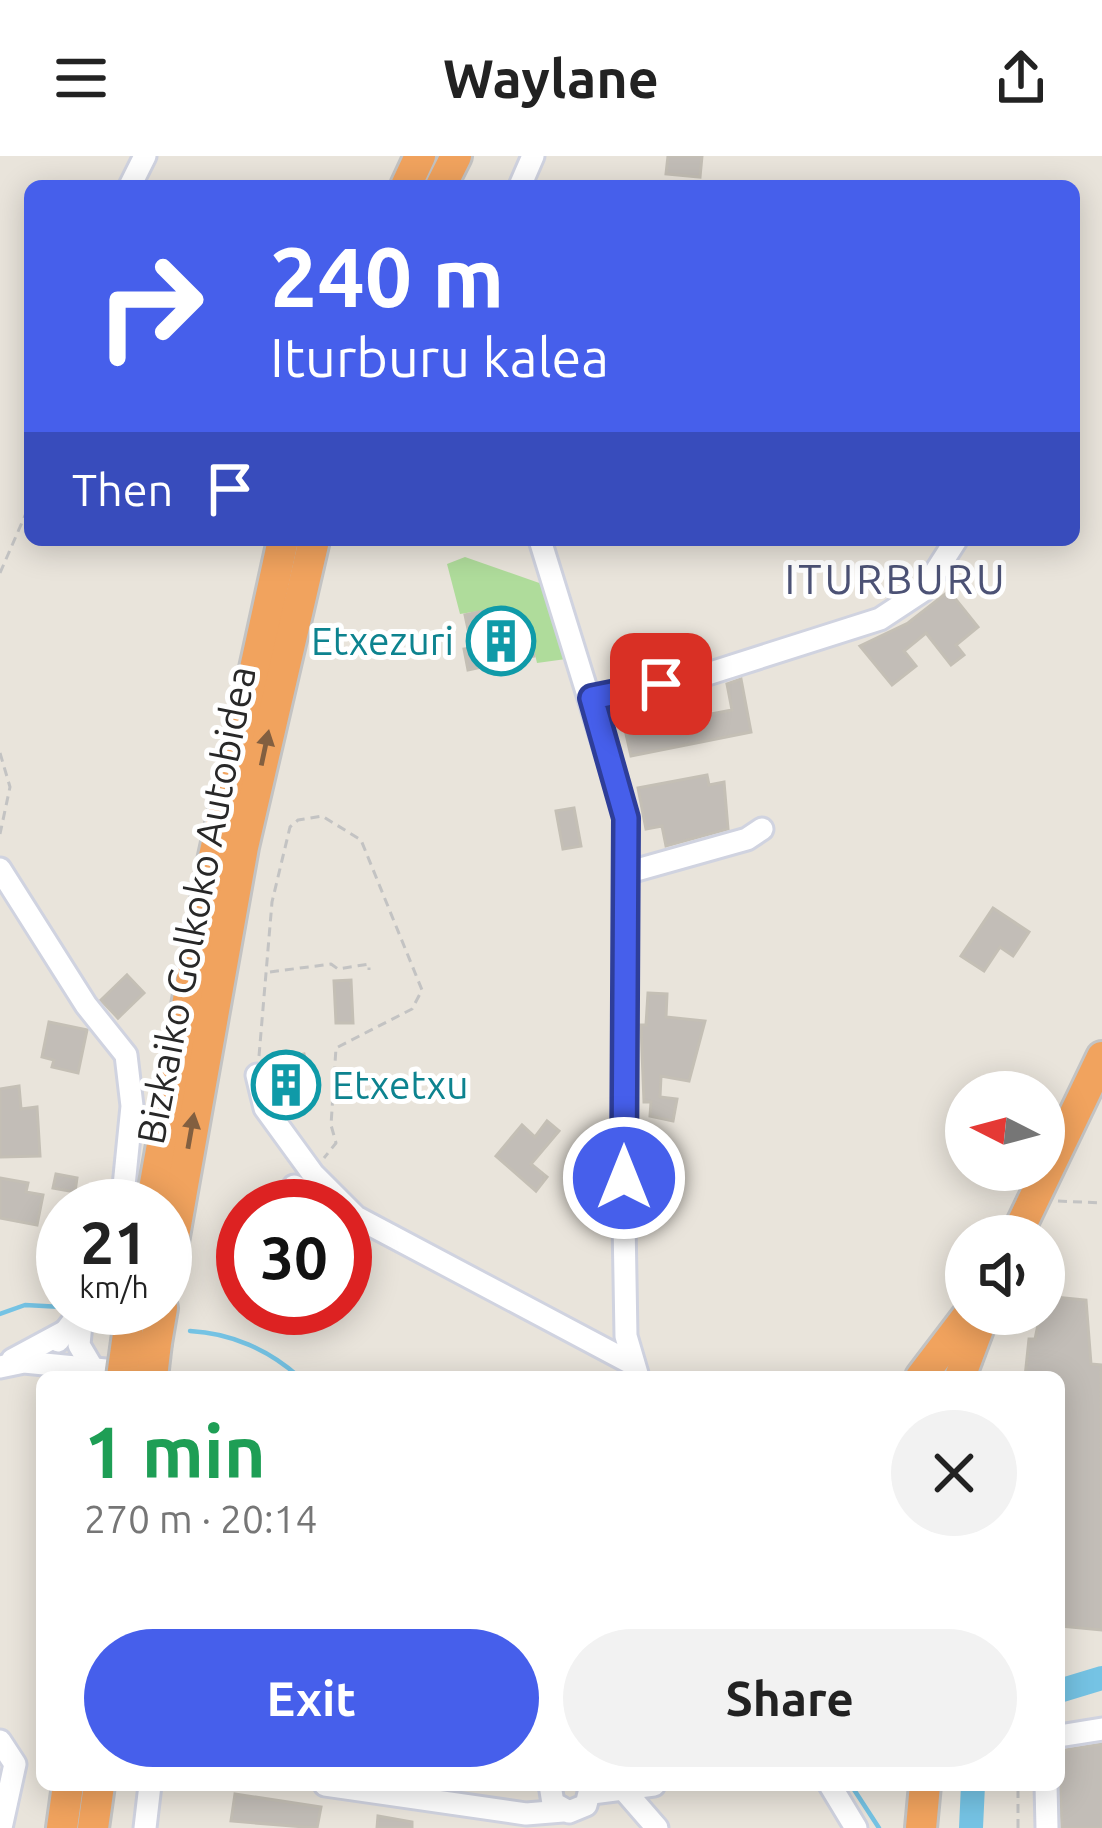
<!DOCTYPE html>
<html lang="en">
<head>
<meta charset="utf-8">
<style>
  :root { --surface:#fff; --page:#f2f2f2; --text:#222; --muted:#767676; --accent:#465feb }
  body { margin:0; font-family:Ubuntu,sans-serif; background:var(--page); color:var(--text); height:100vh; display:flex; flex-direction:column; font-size:45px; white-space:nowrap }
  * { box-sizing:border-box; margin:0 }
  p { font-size:39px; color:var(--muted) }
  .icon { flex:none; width:66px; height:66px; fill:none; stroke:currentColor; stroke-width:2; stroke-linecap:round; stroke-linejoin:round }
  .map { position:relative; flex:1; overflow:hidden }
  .details { position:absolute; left:36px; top:1215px; width:1029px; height:420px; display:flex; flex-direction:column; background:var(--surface); border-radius:18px; box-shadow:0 6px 30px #0003 }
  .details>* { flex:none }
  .guide { position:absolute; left:24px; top:24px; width:1056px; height:366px; border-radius:18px; box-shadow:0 6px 30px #0003; background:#465feb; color:#fff; overflow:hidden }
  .needle { width:78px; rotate:276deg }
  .fabs { position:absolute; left:945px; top:915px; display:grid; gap:24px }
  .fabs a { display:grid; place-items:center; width:120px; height:120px; border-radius:50%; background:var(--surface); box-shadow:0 6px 30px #0003; font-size:60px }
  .speed { position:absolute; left:36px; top:1023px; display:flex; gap:24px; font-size:60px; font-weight:700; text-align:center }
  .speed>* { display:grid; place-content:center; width:156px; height:156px; border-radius:50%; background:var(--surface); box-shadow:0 6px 30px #0003; line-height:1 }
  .speed small { font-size:30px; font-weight:400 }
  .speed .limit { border:18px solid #d22; background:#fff; color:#111 }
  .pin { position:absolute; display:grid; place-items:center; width:102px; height:102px; color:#fff; margin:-51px; border-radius:24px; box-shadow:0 6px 18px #0006 }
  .me { position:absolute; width:132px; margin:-66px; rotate:0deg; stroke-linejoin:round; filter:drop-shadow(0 0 9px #0008) }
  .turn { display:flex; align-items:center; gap:42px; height:252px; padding:0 48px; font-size:54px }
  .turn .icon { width:156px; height:156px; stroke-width:2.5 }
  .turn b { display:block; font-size:84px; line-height:102px }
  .then { display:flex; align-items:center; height:114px; padding:0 48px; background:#0003; gap:24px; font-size:45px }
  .round { display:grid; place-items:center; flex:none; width:126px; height:126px; border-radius:63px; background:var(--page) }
  .head { display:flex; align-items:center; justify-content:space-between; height:204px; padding:0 48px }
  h1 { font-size:72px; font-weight:600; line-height:90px; color:#1e9e55 }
  .button { display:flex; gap:24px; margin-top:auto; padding:24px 48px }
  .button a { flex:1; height:138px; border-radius:72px; background:var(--accent); color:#fff; font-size:48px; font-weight:600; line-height:138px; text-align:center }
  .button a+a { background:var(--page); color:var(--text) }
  header { display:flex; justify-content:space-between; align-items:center; height:156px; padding:0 48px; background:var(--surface); font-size:54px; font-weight:600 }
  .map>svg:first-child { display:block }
</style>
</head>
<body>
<header><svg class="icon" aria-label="menu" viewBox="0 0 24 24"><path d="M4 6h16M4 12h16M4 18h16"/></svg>Waylane<svg class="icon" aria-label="share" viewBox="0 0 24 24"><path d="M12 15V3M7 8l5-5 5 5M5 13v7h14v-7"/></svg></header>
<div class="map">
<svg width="1102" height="1672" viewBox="0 0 1102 1672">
  <rect width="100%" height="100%" fill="#e9e4db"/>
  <polygon fill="#afdc9b" points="465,401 545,429 566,503 537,507 529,473 498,479 492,453 460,458 447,408"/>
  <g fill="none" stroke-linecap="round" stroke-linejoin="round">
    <g stroke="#75c3e4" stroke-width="4.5">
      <polyline points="0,1158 25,1149 62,1151"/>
      <path d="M190,1175C231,1177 269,1194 299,1221"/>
      <polyline points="851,1629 879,1672"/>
    </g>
    <g stroke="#75c3e4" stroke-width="24">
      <polyline points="1059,1535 1102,1522"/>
      <polyline points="971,1672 973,1629"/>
    </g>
  </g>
  <g fill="#c2bdb7" stroke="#c4bfb5" stroke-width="3">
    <polygon points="668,0 702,0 700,21 666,18"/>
    <polygon points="949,435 978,471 956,489 964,499 951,509 926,477 904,495 916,510 892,529 860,490 908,467"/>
    <polygon points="493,453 498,479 529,473 534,500 468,514 464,493 472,492 465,459"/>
    <polygon points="741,523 751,576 631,600 626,578 646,574 641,548 686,539 690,562 732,554 727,528"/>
    <polygon points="707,619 709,629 724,626 728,673 666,690 662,670 646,673 638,632"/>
    <polygon points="574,652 581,690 563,693 556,655"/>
    <polygon points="993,752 1029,776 1013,800 1000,791 984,815 961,800"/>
    <polygon points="127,819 144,837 118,862 101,844"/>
    <polygon points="351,824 353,867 336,867 334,825"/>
    <polygon points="648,837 667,838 666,861 705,865 689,925 661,920 660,941 677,943 673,965 650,960 651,946 644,946 641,869 646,869"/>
    <polygon points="49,866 87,874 78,917 52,911 54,904 42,901"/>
    <polygon points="304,898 308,917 299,918 303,940 278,944 267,905"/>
    <polygon points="19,930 21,953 37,951 40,1000 0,1001 0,933"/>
    <polygon points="547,965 559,975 531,1008 547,1021 536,1035 496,1000 522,969 535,981"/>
    <polygon points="639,984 663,985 662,1014 639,1013"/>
    <polygon points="56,1018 77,1022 75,1036 53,1032"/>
    <polygon points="0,1022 28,1027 26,1036 43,1039 37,1069 0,1062"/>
    <polygon points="1044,1140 1086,1144 1091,1208 1101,1209 1102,1474 1059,1470 1059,1221 1025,1221 1029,1183 1035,1183"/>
    <polygon points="1102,1588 1102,1672 1062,1672 1059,1603 1066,1594"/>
    <polygon points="235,1638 321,1651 317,1672 231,1665"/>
    <polygon points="378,1660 412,1666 412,1672 377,1672"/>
  </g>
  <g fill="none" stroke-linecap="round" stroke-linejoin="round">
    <defs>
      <g id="minor">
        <polyline points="130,30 145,0"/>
        <polyline points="520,30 533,0"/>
        <polyline points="540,384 626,662 624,1065 626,1180 638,1221"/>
        <polyline points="592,542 698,521 880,463 924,434 956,384"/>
        <polyline points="0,713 86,849 126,899 132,950 122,1050"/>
        <polyline points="626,717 747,683 762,673"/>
        <polyline points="257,919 265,952 313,1018 356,1061 631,1207"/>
        <polyline points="282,1050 294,1030 335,1050"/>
        <polyline points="82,1156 79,1189 92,1211"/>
        <polyline points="58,1185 83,1152"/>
        <polyline points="12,1204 64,1176"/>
        <polyline points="0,1211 24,1206 136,1217"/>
        <polyline points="1059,1580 1102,1573"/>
        <polyline points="0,1585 15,1608 1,1672"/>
        <polyline points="325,1629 526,1658 563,1655"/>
        <polyline points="550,1629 553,1647 569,1656 586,1649 591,1629"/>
        <polyline points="830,1629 856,1672"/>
        <polyline points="1046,1629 1047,1672"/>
        <polyline points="624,1634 657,1672"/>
        <polyline points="592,1637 654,1629"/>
        <polyline points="145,1672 150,1629"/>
      </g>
      <g id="highway">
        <polyline points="406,30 420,0"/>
        <polyline points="441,30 456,0"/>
        <polyline points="151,1050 213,705 283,384"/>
        <polyline points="1016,1080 1102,901"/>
        <polyline points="165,1131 243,691 314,384"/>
        <polyline points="156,1187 162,1152"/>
        <polyline points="921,1221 969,1158"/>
        <polyline points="960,1221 981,1165"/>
        <polyline points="62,1672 68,1629"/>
        <polyline points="93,1672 99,1629"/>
        <polyline points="921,1672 925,1629"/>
      </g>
    </defs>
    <use href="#minor" stroke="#d0d3e0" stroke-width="27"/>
    <use href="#highway" stroke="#c3c3c3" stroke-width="36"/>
    <g stroke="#c3c3c3" stroke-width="3" stroke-dasharray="9 6" stroke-linecap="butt">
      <polyline points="0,417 30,348"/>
      <polyline points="0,597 10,631 0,678"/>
      <polyline points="270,816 331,808 338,813 369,808 369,814"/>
      <polyline points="259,900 272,746 290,671 298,664 322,660 361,684 422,834 412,853 336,892 331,969 336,987 324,1002"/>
      <polyline points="1058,1045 1102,1047"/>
      <polyline points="671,1633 695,1629"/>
      <polyline points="1018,1672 1018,1629"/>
    </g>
    <use href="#minor" stroke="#fff" stroke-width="21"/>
    <use href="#highway" stroke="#f1a35e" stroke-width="30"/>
    <defs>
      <g id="highway-bridge">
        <polyline points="122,1221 128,1178"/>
        <polyline points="152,1221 156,1187"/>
      </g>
    </defs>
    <use href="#highway-bridge" stroke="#c3c3c3" stroke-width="36" stroke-linecap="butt"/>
    <use href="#highway-bridge" stroke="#f1a35e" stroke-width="30"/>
  </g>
  <defs><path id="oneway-solid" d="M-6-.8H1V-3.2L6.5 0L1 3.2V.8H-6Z" transform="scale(3)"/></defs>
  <g fill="#825f40">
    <use href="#oneway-solid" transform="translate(265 592) rotate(-78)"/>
    <use href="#oneway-solid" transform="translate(191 975) rotate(-80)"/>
  </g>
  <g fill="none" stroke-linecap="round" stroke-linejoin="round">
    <defs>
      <polyline id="route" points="624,1022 626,662 592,542 661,528"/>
    </defs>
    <use href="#route" stroke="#2e3e99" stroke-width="30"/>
    <use href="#route" stroke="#465feb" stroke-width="21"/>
  </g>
  <defs>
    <symbol id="building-ring" viewBox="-11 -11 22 22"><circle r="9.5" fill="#fff" stroke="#0f9aa8" stroke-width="1.5"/><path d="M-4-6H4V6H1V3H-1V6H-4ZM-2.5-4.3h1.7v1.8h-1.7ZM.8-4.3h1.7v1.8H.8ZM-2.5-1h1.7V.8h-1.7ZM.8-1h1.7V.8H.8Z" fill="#0f9aa8"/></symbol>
  </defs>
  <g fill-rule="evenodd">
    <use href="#building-ring" x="463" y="447" width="76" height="76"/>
    <use href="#building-ring" x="248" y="891" width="76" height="76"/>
  </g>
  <g text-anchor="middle" stroke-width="10" stroke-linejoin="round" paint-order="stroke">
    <g font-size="39" fill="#0d838f" stroke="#fff" text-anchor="end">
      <text x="454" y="499">Etxezuri</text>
      <text x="332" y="943" text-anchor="start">Etxetxu</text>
    </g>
    <g font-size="39" fill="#282828" stroke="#fff">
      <text transform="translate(196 749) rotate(-79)" y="14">Bizkaiko Golkoko Autobidea</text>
    </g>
    <g font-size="42" letter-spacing="3" fill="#4c5275" stroke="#fff">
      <text x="896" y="438">ITURBURU</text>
    </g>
  </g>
</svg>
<div class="fabs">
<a><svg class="needle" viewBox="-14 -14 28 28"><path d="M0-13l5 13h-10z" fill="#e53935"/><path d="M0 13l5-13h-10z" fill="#767676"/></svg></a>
<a><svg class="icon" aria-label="sound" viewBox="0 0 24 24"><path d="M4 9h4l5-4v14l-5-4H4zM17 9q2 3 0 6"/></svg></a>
</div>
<div class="speed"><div>21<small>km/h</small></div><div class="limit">30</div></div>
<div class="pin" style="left:661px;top:528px;background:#d93025"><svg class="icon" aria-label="arrive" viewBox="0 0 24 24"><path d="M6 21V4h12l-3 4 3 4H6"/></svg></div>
<svg class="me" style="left:624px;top:1022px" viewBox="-20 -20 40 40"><circle r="17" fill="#465feb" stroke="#fff" stroke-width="3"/><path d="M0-11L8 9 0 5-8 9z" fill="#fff"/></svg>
<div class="guide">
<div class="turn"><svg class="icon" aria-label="right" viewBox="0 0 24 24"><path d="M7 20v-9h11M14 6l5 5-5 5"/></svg><div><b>240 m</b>Iturburu kalea</div></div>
<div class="then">Then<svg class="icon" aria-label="arrive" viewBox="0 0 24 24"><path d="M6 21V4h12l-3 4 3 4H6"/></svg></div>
</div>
<section class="details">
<div class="head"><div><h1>1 min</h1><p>270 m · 20:14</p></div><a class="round"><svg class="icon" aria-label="close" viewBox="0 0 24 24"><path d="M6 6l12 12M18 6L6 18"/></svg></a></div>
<div class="button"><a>Exit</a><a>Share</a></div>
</section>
</div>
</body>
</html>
